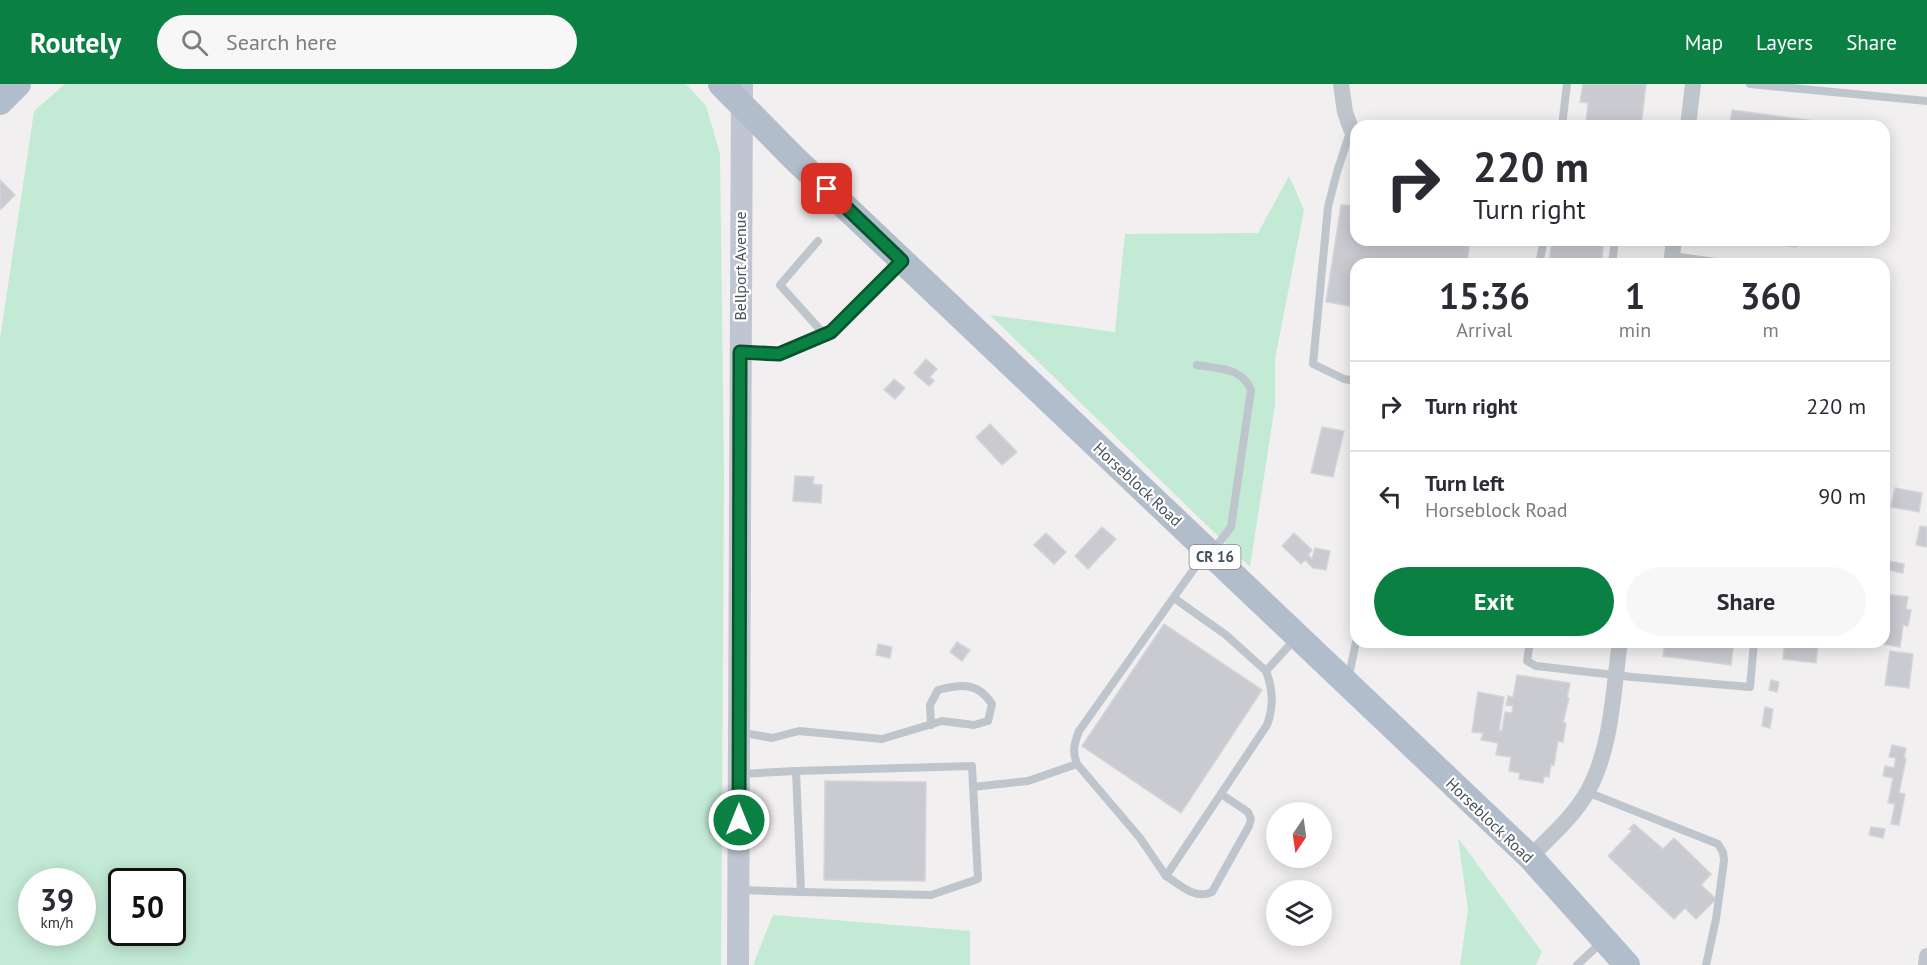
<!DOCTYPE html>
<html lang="en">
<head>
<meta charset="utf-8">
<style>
  :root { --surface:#fff; --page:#f7f7f7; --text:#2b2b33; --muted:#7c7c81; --line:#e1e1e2; --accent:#0b8043 }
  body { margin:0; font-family:"PT Sans",sans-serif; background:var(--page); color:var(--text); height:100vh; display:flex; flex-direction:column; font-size:22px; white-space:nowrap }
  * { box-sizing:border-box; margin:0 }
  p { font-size:20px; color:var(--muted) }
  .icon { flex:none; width:33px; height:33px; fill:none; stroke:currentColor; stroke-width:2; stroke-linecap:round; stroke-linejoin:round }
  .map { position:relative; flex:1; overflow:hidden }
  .panel { position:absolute; left:1350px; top:174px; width:540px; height:390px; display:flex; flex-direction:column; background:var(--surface); border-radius:18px; box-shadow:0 3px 15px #0003 }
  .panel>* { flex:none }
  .top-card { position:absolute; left:1350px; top:36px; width:540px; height:126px; border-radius:18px; box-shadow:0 3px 15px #0003; background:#fff; color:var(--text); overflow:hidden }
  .needle { width:39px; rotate:193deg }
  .tools { position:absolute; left:1266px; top:718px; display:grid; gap:12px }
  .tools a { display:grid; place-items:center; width:66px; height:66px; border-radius:50%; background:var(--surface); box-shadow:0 3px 15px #0003; font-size:30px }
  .speed { position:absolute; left:18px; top:784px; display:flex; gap:12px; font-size:30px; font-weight:700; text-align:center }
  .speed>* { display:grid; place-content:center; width:78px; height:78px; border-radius:50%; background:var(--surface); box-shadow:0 3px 15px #0003; line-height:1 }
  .speed small { font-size:15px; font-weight:400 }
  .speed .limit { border:3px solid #111; border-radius:9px; background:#fff; color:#111 }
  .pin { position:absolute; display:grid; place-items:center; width:51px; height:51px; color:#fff; margin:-26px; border-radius:12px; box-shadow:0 3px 9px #0006 }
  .me { position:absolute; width:66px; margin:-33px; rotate:0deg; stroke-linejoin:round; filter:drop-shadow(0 0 4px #0008) }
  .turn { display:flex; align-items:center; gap:21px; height:126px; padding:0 24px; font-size:27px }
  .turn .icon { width:78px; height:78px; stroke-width:2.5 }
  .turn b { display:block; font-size:42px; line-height:51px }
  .eta { display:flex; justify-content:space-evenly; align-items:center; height:102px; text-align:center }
  .eta b { font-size:36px; font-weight:700; line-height:42px }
  .primary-button { display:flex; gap:12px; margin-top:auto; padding:12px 24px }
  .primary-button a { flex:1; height:69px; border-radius:36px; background:var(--accent); color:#fff; font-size:24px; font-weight:700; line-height:69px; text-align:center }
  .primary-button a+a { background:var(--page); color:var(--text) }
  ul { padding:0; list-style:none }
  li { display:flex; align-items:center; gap:18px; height:90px; padding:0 24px; border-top:2px solid var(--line) }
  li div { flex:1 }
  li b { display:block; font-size:22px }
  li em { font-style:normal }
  header { display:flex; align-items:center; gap:36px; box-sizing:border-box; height:84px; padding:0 30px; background:var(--accent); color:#fff }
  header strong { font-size:28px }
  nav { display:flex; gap:33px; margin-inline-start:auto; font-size:21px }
  .search { width:420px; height:54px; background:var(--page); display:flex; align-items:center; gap:15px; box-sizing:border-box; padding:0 21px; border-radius:33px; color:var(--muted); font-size:22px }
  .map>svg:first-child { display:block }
</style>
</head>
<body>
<header>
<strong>Routely</strong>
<div class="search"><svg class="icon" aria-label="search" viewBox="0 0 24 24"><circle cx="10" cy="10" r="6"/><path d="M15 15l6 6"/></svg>Search here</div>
<nav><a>Map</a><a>Layers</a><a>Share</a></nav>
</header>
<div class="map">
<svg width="1927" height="881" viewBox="0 0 1927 881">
  <rect width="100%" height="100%" fill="#f1efef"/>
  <g fill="#c3ead5" fill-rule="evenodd">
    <path d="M65,0H686L706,22L720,70L724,392L721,881H0V255L34,27ZM32,798H82V849H32ZM122,798H172V849H122Z"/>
    <polygon points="1289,92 1304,126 1275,275 1275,321 1250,483 990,231 1115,248 1125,150 1258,149"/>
    <polygon points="1458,754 1542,868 1536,881 1460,881 1468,826"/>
    <polygon points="773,831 970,847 970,881 753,881"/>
  </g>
  <g fill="#cacbd1" stroke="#d4d5da" stroke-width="1.5">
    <polygon points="1583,0 1646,0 1641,42 1609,42 1586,39 1588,19 1580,18"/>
    <polygon points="1732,26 1813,37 1812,42 1730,42"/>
    <polygon points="0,96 15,111 0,126"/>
    <polygon points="1341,121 1356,122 1356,156 1470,156 1467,180 1356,180 1356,223 1326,218"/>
    <polygon points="1552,156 1604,156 1601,180 1549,180"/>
    <polygon points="1747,156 1797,156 1796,163"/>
    <polygon points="926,275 937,285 930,293 934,297 929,302 914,289"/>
    <polygon points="894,295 905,304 895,315 884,306"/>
    <polygon points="990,340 1017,368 1002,381 976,353"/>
    <polygon points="1322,343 1344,347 1333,393 1311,389"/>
    <polygon points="795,392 814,393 813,400 822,401 821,419 793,417"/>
    <polygon points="1895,404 1922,409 1919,428 1891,423"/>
    <polygon points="1920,442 1927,443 1927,463 1916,461"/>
    <polygon points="1102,443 1116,455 1088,485 1075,472"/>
    <polygon points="1046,449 1066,468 1054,480 1034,461"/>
    <polygon points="1294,449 1312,466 1308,471 1312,475 1315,464 1330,467 1326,486 1313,484 1305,476 1301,480 1282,462"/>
    <polygon points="1884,476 1904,480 1903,489 1884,485"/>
    <polygon points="1885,510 1908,513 1906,525 1911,526 1908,542 1903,541 1900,563 1878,559 1884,558"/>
    <polygon points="1164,540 1262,606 1181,729 1082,662"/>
    <polygon points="957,558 970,566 962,577 950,568"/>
    <polygon points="1665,558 1734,558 1731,581 1663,572"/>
    <polygon points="1785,558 1818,558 1816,579 1783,575"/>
    <polygon points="878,560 892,563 890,574 876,571"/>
    <polygon points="1890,567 1913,570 1909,604 1885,601"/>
    <polygon points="1517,591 1570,599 1567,614 1569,614 1563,639 1566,639 1563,658 1558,657 1554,681 1551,680 1549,693 1544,692 1543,699 1519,695 1520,689 1509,687 1511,673 1496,671 1498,659 1481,656 1483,649 1472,648 1478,608 1504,613 1499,647 1502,647 1505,628 1512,629 1513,622 1506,621 1508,612 1513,613"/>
    <polygon points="1771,596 1779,598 1777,608 1769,606"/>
    <polygon points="1765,623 1773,625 1770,644 1762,642"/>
    <polygon points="1892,661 1906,664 1904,674 1906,675 1899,709 1905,710 1899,741 1891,740 1895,720 1888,719 1893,694 1883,692 1885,682 1894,684 1896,674 1889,673"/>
    <polygon points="825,697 926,698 925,797 824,796"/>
    <polygon points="1634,740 1663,765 1674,754 1711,790 1701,801 1716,815 1696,835 1685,824 1674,835 1608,772 1632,747 1629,745"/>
    <polygon points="1871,743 1885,745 1883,754 1869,751"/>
  </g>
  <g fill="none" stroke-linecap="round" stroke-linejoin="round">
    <g stroke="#bfc5cc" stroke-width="8">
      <polyline points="1750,0 1927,17"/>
      <polyline points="1562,42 1567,0"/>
      <polyline points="1353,46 1351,45 1337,88 1328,123 1313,280 1344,295 1356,297"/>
      <polyline points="818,157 780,201 824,250"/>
      <polyline points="1672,172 1730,180"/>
      <polyline points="1539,180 1544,156"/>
      <polyline points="1612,180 1615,156"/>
      <polyline points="741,268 779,270 831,248 899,179"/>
      <polyline points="1174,514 1226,551 1266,587"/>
      <polyline points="1530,558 1527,577 1536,582 1632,593 1750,603 1754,558"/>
      <polyline points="1348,596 1356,558"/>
      <path d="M739,648L772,654L799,647L882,655L942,637L974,641L988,637L992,620C978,598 961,600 938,606L930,621L931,641"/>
      <polyline points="796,687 972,682 978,795 931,811 801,808"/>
      <polyline points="973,703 1028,697 1077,680"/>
      <polyline points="1587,708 1718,760 1723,768 1724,777 1716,835 1706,881"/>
      <path d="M1221,710L1248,728L1251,735L1249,742L1212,808C1194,816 1181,801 1166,792L1267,641C1274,622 1273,606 1266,587L1295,555"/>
      <path d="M1166,792L1140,754L1077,680C1072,668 1074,660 1079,647L1196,482L1211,469L1231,443L1251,306C1242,283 1218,285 1197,281"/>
      <polyline points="739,806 801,808 796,687 740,690"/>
      <polyline points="1577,881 1602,858"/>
    </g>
    <g stroke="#bfc5cc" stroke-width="16">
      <polyline points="1341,0 1345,28 1351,45"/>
      <polyline points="1688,42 1693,0"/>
      <polyline points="1671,180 1674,156"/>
      <path d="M1530,773C1551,752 1574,732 1588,707C1612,663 1613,607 1620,558"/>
      <polyline points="1926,881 1927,872"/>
    </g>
    <polyline stroke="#bfc6d1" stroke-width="22" points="738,881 742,0"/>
    <g stroke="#b2bdcb" stroke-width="26">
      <polyline points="721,0 794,74 1530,773 1627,881"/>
      <polyline points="0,18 18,0"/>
    </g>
  </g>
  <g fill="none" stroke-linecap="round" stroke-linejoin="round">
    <defs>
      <polyline id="route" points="739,736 740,268 779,270 831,248 902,177 827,105"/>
    </defs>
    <use href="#route" stroke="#07532c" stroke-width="15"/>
    <use href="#route" stroke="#0b8043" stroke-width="10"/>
  </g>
  <g text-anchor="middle" stroke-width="4.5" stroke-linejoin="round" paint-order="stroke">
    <rect fill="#fff" stroke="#80858c" stroke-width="1.5" x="1189.5" y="461" width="51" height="24" rx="4.5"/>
    <g font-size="15" font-weight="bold" fill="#49515a">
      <text x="1215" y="478">CR 16</text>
    </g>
    <g font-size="16" fill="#49515a" stroke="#fff">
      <text transform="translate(740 182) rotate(-90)" y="6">Bellport Avenue</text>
      <text transform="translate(1138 400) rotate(43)" y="6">Horseblock Road</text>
      <text transform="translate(1490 736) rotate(44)" y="6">Horseblock Road</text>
    </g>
  </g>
</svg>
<div class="tools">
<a><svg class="needle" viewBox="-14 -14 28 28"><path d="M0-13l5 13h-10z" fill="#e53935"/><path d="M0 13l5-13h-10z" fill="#7c7c81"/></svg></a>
<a><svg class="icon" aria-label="layers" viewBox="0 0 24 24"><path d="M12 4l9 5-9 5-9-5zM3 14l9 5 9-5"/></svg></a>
</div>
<div class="speed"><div>39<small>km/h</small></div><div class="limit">50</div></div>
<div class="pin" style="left:827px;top:105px;background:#d93025"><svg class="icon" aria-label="arrive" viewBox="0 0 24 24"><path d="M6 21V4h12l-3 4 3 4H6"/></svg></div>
<svg class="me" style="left:739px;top:736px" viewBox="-20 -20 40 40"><circle r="17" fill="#0b8043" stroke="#fff" stroke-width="3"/><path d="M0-11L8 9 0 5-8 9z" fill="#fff"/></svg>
<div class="top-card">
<div class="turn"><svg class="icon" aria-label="right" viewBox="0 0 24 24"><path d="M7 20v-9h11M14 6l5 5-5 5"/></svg><div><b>220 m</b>Turn right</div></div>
</div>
<section class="panel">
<div class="eta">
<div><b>15:36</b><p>Arrival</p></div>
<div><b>1</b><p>min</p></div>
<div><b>360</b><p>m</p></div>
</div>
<ul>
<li><svg class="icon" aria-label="right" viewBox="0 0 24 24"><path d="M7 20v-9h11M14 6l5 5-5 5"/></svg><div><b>Turn right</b></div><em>220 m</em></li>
<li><svg class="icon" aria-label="left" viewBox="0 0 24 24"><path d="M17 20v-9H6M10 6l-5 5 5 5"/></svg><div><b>Turn left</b><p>Horseblock Road</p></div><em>90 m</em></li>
</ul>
<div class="primary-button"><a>Exit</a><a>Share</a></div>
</section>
</div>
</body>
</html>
